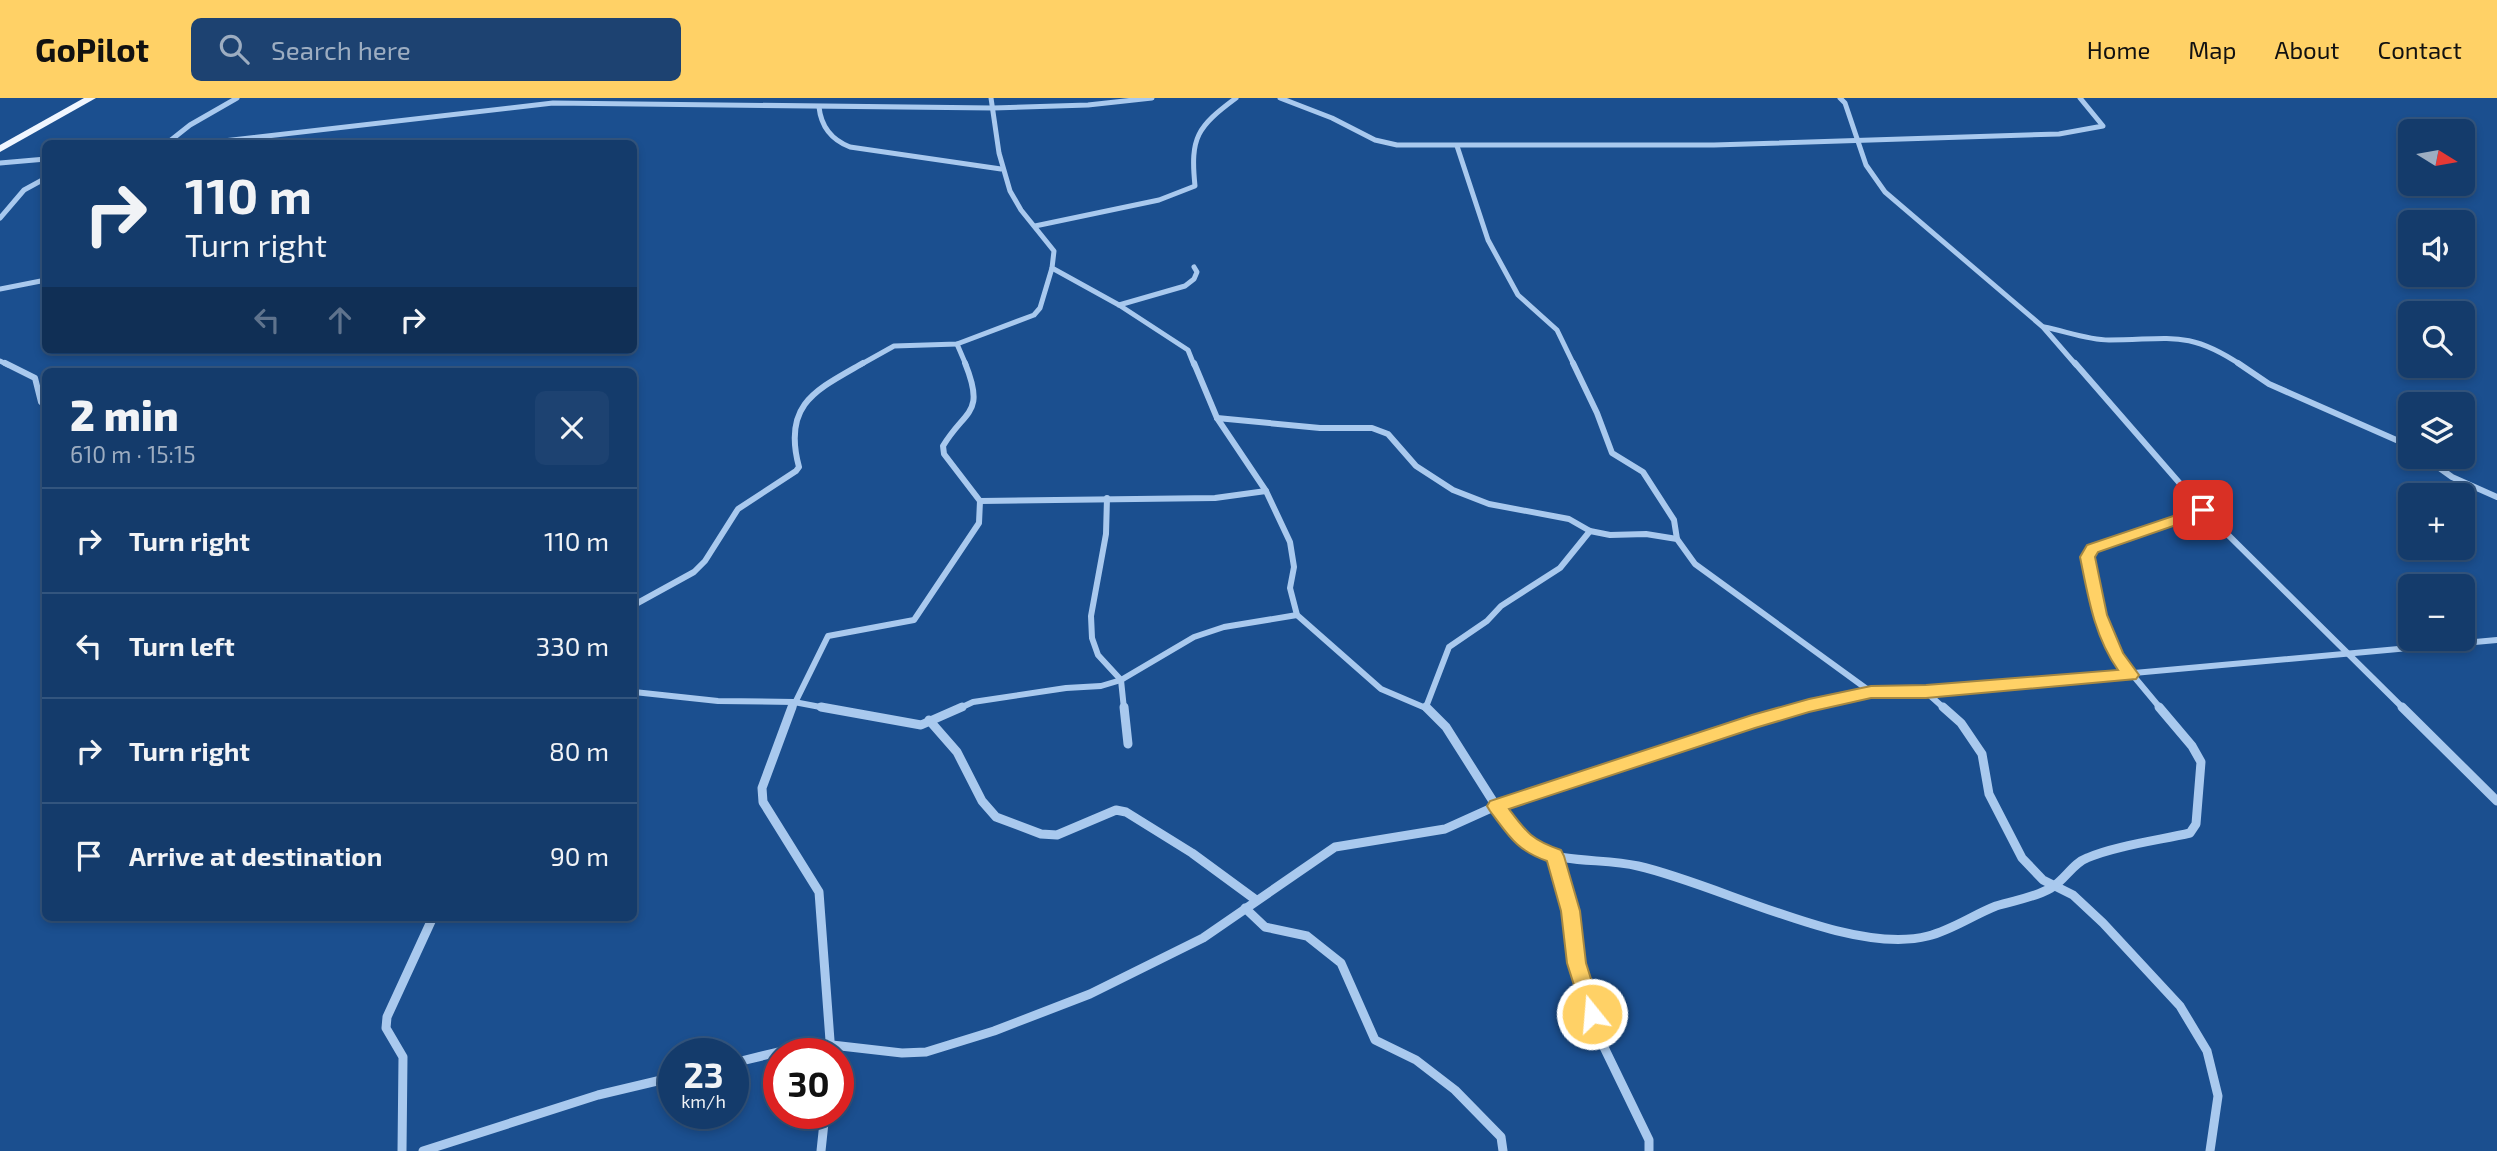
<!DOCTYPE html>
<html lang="en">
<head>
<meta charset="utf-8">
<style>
  :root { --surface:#143b6b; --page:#1d4271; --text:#f1f3f6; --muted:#9dadc1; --line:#33557e; --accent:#ffd166 }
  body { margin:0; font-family:"Exo 2",sans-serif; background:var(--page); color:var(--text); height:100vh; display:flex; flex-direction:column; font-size:26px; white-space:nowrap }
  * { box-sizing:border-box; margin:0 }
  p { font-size:23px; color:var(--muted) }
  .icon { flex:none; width:38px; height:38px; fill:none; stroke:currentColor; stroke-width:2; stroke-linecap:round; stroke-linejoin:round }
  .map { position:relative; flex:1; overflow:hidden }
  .panel { position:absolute; left:42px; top:270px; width:595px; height:553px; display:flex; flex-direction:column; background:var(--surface); border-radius:10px; box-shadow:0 4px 10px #0003,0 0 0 2px var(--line) }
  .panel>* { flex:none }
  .banner { position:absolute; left:42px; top:42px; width:595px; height:214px; border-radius:10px; box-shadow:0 4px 10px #0003,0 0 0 2px var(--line); background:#143b6b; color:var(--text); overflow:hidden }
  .needle { width:46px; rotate:101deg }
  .tools { position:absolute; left:2398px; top:21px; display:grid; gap:14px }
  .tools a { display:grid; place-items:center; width:77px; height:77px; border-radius:10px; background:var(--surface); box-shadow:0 4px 10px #0003,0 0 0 2px var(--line); font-size:35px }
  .speed { position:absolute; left:658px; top:940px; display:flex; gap:14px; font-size:35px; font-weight:700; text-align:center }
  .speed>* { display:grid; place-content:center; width:91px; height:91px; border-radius:50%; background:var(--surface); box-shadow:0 4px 10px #0003,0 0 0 2px var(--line); line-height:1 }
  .speed small { font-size:18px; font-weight:400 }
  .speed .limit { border:10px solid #d22; background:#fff; color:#111 }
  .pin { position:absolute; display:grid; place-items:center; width:60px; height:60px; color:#fff; margin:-30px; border-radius:14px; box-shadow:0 4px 10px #0006 }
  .me { position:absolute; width:77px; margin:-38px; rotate:343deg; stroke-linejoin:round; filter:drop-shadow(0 0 5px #0008) }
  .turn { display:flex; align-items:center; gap:24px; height:147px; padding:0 28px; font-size:32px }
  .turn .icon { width:91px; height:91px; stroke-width:2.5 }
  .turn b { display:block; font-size:49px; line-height:60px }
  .lanes { display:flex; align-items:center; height:66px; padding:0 28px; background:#0003; justify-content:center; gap:35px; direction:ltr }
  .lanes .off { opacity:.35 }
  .round { display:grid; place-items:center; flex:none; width:74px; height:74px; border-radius:10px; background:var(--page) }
  .summary { display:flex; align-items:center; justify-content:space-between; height:119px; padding:0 28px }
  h1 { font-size:42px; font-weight:800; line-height:52px }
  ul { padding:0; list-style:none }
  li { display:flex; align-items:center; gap:21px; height:105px; padding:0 28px; border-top:2px solid var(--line) }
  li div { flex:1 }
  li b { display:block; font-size:26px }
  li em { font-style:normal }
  header { display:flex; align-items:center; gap:42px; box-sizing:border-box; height:98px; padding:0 35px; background:var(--accent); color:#111 }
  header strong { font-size:33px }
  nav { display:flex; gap:38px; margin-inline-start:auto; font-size:24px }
  .search { width:490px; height:63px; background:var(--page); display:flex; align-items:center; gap:18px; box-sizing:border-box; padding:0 24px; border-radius:10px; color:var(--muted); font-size:26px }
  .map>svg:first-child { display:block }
</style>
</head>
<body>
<header>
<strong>GoPilot</strong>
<div class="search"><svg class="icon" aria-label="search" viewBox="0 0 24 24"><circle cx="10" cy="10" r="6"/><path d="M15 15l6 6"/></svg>Search here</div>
<nav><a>Home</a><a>Map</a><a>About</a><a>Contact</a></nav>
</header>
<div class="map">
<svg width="2497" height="1053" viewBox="0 0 2497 1053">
  <rect width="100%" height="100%" fill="#1b4f8f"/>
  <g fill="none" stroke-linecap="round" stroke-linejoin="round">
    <g stroke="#a9c9ee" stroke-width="5">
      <polyline points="991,0 999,55 1010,93 1021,112 1054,153 1052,170 1119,207 1188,252 1194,267"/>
      <polyline points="1280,0 1332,20 1375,42 1397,47 1714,47 2059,36 2103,28 2080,0"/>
      <polyline points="1840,0 1845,5 1866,67 1885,94 2043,229 2076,267"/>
      <path d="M819,9C821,28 832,42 850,49L1001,71"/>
      <polyline points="166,46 190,27 237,0"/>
      <polyline points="197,46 553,5 993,10 1088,7 1152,0"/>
      <polyline points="1457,48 1488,142 1518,197 1557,232 1574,267"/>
      <polyline points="0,65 46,61"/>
      <polyline points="0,120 24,92 46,80"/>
      <path d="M1035,128L1159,102L1195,88C1190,39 1197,29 1236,0"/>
      <polyline points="0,191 46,182"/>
      <polyline points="1119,207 1185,188 1194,181 1197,174 1194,169"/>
      <path d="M2044,229C2065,233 2088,242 2109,242C2169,242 2187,231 2241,267"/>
      <polyline points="957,246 966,267"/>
      <polyline points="0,263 8,267"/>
      <polyline points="860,267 894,248 957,246 1034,217 1040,210 1052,170"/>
    </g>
    <g stroke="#a9c9ee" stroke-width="6">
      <polyline points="5,265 35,280 41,304 46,309"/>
      <polyline points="1194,265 1217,320 1266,393 1290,444 1294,469 1290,490 1297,517 1381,591 1428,611"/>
      <polyline points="1573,265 1597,315 1612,355 1643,374 1674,422 1677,441"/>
      <polyline points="2075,265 2203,412 2404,611"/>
      <polyline points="2238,265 2269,286 2410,348"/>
      <polyline points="1217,320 1320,330 1372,330 1388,336 1416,368 1453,392 1489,406 1569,421 1590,433 1610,437 1646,436 1677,441 1695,466 1871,594"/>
      <polyline points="2424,359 2452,379 2497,399"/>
      <polyline points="1107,400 1106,436 1091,518 1092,540 1098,557 1121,582 1124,611"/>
      <polyline points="980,403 1215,400 1266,393"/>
      <path d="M634,507L694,474L705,463L738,411L796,373L799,369C782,306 816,292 863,265"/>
      <polyline points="634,594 718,603 794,604 831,611"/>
      <polyline points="1926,594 1945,611"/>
      <polyline points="1426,609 1449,549 1487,523 1501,508 1560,470 1590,433"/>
      <path d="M792,611L828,538L914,522L979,425L980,403L944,356L943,348C965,311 986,317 965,265"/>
      <polyline points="958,611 973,604 1066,590 1101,588 1121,582 1194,539 1224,529 1297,517"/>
      <polyline points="1797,611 1871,594 1926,594 2497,542"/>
      <polyline points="2161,611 2116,557 2099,517 2087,459 2092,450 2203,412"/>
    </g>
    <g stroke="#a9c9ee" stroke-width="9">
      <polyline points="792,609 762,690 763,704 819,794 831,956"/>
      <polyline points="821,609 921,627 962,609"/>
      <polyline points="1124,609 1128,646"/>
      <polyline points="1426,609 1446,629 1496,708 1803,609"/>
      <polyline points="1943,609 1961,625 1982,656 1989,696 2022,760 2043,782 2073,797 2103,825 2180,908 2207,953 2218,998 2210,1053"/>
      <polyline points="2402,609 2497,703"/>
      <polyline points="929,622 957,654 982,703 996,719 1041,736 1057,737 1116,712 1126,714 1192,755 1256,802"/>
      <polyline points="1554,758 1570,813 1576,865 1600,941 1649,1042 1649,1053"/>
      <polyline points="1245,810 1265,829 1307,838 1341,865 1375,942 1416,962 1455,992 1501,1039 1503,1053"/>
      <path d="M733,965L795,950L832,947L902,955L926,954L994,933L1090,896L1203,840L1335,749L1445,731L1496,708C1507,722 1518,743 1534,751C1567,766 1604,760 1638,768C1719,786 1851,858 1928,838C1952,832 1973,817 1996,808C2015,802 2034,800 2051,790C2064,783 2073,765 2087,760C2114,748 2160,742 2190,735L2196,726L2201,664L2192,648L2159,609"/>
      <polyline points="402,1053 403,959 386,930 387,919 433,819"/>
      <polyline points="423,1053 598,997 674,979"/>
      <polyline points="821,1053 825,1015"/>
    </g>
    <polygon fill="#f0f6ff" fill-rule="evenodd" points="84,0 96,0 0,54 0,47"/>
  </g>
  <path fill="#ffd166" stroke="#a68842" stroke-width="2" d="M2203,408L2208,409L2210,412L2208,416L2098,454L2095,459L2107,517L2123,555L2139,577L2136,581L1926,600H1871L1809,614L1755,630L1509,711C1527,735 1532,742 1561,752L1564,758L1580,813L1586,865L1602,916L1599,922L1592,925L1585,922L1567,865L1561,813L1547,763C1516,752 1509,738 1490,713L1487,708L1490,703L1752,617L1809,601L1871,588L1926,587L2118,572C2094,538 2088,498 2080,459L2087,447Z"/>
</svg>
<div class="tools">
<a><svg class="needle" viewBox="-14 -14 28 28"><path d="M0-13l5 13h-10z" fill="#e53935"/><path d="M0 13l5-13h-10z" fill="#9dadc1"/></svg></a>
<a><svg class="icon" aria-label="sound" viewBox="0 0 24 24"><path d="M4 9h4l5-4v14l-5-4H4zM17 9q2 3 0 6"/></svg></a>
<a><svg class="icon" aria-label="search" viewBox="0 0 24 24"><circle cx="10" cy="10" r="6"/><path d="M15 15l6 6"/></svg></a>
<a><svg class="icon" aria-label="layers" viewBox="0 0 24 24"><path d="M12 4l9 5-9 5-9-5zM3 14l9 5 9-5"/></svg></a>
<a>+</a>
<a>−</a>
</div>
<div class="speed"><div>23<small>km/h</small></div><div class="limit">30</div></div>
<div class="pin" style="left:2203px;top:412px;background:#d93025"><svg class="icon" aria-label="arrive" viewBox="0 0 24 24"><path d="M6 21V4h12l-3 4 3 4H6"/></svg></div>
<svg class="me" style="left:1592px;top:916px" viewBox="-20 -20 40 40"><circle r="17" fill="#ffd166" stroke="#fff" stroke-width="3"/><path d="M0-11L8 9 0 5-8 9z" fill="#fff"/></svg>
<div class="banner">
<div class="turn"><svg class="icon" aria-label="right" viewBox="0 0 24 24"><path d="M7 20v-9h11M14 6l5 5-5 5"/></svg><div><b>110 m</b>Turn right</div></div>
<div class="lanes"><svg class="icon off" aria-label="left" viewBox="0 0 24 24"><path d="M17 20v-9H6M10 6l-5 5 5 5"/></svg><svg class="icon off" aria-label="ahead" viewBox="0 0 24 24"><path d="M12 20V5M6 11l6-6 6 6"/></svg><svg class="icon" aria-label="right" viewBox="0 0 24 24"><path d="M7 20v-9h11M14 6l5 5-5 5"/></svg></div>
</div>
<section class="panel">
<div class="summary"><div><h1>2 min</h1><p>610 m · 15:15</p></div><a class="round"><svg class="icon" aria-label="close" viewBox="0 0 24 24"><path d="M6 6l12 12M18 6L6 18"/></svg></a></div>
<ul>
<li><svg class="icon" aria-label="right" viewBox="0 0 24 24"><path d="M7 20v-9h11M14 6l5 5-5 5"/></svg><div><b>Turn right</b></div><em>110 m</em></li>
<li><svg class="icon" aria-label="left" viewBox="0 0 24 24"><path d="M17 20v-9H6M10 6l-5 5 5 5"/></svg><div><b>Turn left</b></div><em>330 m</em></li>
<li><svg class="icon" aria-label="right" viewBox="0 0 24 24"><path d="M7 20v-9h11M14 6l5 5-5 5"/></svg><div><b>Turn right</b></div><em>80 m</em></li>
<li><svg class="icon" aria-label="arrive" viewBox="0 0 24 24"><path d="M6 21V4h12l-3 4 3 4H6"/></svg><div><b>Arrive at destination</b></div><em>90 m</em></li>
</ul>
</section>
</div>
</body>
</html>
